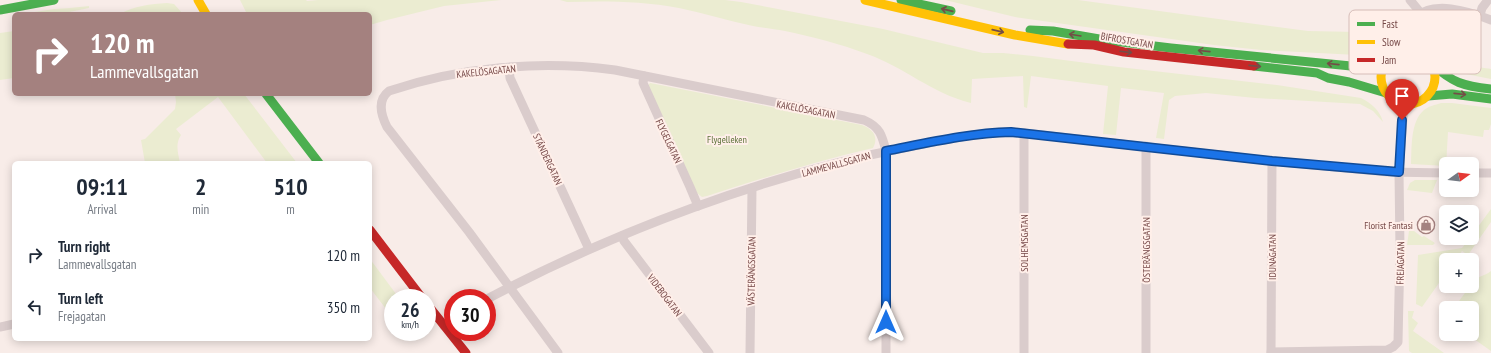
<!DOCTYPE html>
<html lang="en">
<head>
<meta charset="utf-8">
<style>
  :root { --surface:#fff; --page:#f2f2f3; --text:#1f2937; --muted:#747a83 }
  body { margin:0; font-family:"PT Sans Narrow",sans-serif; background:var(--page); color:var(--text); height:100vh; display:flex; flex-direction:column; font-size:15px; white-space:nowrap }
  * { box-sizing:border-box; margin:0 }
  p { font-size:13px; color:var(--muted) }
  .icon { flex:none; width:22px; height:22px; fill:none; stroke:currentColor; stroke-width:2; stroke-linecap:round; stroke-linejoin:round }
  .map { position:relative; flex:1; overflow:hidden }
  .panel { position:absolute; left:12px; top:161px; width:360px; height:180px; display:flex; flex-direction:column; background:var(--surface); border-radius:6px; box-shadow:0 2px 10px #0003 }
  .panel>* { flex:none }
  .guide { position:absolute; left:12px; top:12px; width:360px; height:84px; border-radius:6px; box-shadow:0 2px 10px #0003; background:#a4817f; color:#fff; overflow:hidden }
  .needle { width:26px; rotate:75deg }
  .controls { position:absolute; left:1439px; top:157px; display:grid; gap:8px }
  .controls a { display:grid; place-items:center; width:40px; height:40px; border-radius:6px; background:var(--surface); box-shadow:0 2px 10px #0003; font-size:20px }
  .speed { position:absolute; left:384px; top:289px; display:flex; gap:8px; font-size:20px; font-weight:700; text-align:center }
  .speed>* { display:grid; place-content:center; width:52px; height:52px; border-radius:50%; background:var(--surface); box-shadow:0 2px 10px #0003; line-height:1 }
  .speed small { font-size:10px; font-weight:400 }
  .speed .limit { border:6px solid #d22; background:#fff; color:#111 }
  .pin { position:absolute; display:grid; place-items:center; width:34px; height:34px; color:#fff; margin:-41px -17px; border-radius:50% 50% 50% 0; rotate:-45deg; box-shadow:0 0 4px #0007 }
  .pin .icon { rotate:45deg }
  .me { position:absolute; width:44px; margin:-22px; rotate:0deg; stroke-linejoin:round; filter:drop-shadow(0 0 3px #0008) }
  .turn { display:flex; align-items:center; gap:14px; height:84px; padding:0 12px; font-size:18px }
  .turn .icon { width:52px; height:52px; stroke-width:2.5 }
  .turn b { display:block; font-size:28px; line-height:34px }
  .eta { display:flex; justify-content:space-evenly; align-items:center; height:68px; text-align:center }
  .eta b { font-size:24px; font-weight:700; line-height:28px }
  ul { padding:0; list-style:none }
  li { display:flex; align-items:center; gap:12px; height:52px; padding:0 12px }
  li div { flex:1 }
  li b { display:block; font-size:15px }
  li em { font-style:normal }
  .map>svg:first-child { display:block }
</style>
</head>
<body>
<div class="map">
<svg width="1491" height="353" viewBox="0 0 1491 353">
  <rect width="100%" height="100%" fill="#f8ece8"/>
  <g fill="#ebecd1">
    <polygon points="240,0 306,0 307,1 318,0 501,0 444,6 387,20 370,25 370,14 247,14"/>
    <path d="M560,0H725L741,2L883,29L983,53H1003L1033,56L1110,66L1277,85L1361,98C1371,103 1380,110 1383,122L1373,111L1360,104L1255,98L1206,93L1175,96L1169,100L1164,139L1156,138L1164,93L1121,88L1116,135L1103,134L1108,86L1031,76L1027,108L1024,107L1023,76L972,79L971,103C931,93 904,67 867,54C841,44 813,37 785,31C775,29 763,28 753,26C728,21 704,13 679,8C641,1 606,1 567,2Z"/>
    <polygon points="945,0 1078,0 1308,31 1358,32 1377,26 1372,50 1367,53 1357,55 1261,50 1214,45 1015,17"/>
    <path d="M167,3L174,4L183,14H120C134,6 150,4 167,3Z"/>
    <polygon points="89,6 89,8 59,14 22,14 54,9 70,8"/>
    <polygon points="14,31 14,78 0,80 0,33"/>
    <path d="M1430,31C1436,38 1438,47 1444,55C1451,65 1479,67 1491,69V79C1464,73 1438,73 1426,45Z"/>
    <path d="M650,83L862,125C873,129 879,137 873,148C817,161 762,178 707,196L702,197L697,193L647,87Z"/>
    <path d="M175,94H244L297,163H267L218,97L176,129L181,135C175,144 178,153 180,163H145L141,140L145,139L175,109L176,102Z"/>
    <path d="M1441,103H1452L1491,108V124L1489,130H1484L1483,137L1448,132L1446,166L1411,164C1412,148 1410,122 1424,110C1429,106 1435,105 1441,103Z"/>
    <polygon points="1415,180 1437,180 1432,193 1407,190 1410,183"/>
    <polygon points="1491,209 1491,222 1468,255 1462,251 1455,260 1446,260 1446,273 1422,307 1416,304 1418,255 1462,248 1470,238 1472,238 1472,235"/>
    <polygon points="1409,231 1414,231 1422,237 1424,236 1435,243 1433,245 1407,245"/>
    <polygon points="370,259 399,298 393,298 393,318 370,288"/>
    <path d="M1491,271V351L1467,334H1472V308H1454L1470,286H1472C1474,276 1484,277 1491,271Z"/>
    <polygon points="1408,311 1414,311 1412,318 1418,323 1413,331 1444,353 1412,353 1409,351"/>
  </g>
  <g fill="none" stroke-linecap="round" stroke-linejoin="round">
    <g stroke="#dacccc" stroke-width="9">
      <polyline points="1410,0 1424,17"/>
      <polyline points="1480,15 1482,8 1488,0"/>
      <path d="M1417,51C1419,44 1419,36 1423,30C1431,13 1456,14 1472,15"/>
      <path d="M1398,52C1403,41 1407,28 1414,18C1433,0 1468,11 1491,20"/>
      <polyline points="509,68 510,78 589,249"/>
      <polyline points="644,76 643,83 690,187 698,206"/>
      <polyline points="1472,173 1491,173"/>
      <polyline points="622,236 624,241 709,353"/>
      <path d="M487,299C616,231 765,175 908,147C946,140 985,130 1024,133L1272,161L1388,172L1446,173"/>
      <polyline points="444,326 453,318"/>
      <polyline points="0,327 14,324"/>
      <polyline points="1271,352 1387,350 1393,347 1398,342 1400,250 1399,172 1404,104"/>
      <path d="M558,353L469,232L387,127C381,115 377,100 389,91C460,67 540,60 615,70L864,120C880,127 882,135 886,151V353"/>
      <polyline points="750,353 752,188"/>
      <polyline points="1024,353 1024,133"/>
      <polyline points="1146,353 1146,146"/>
      <polyline points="1271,353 1272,161"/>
    </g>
    <g stroke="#4caf50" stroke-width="9">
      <polyline points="901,0 951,11"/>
      <polyline points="0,10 54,0"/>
      <polyline points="1030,30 1053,31 1105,40 1171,48 1361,67 1385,62"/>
      <path d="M1432,64C1453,83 1463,86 1491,89"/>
      <polyline points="1254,66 1317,73 1328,78 1349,82 1386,93"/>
      <polyline points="266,94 319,163"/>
      <polyline points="1428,96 1452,94 1491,99"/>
    </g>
    <g stroke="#ffc107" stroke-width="9">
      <polyline points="198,0 206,14"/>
      <polyline points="865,0 1015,35 1068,44"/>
      <circle cx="1408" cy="77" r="27"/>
    </g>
    <g stroke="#c62828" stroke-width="9">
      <polyline points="1068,44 1094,45 1124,52 1254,66"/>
      <polyline points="370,230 422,298"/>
      <polyline points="427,304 466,353"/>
    </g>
  </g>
  <defs><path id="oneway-shaft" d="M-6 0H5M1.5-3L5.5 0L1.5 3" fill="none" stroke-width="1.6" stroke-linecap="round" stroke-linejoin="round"/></defs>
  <g stroke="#744d47">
    <use href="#oneway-shaft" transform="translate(947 10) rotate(-167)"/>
    <use href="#oneway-shaft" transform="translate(998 31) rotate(13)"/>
    <use href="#oneway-shaft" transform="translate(1075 35) rotate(-171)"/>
    <use href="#oneway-shaft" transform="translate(1204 51) rotate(-174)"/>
    <use href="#oneway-shaft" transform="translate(1126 52) rotate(7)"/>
    <use href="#oneway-shaft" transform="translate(1333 64) rotate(-174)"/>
    <use href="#oneway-shaft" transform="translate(1255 66) rotate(6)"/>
    <use href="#oneway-shaft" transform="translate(1460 94) rotate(6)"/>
  </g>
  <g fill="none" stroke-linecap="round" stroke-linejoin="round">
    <defs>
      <path id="route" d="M886,322V151C927,143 969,133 1011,132L1272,161L1399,172L1402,120"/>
    </defs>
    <use href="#route" stroke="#114b97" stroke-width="10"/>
    <use href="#route" stroke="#1a73e8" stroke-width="7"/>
  </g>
  <defs>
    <symbol id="shop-ring" viewBox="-11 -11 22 22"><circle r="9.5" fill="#ffefe9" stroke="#a4817f" stroke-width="1.5"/><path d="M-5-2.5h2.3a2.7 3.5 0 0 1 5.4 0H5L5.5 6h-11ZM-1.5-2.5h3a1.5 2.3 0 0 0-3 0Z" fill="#a4817f"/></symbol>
  </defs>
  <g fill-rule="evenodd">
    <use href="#shop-ring" x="1416" y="215" width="20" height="20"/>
  </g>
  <g text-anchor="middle" stroke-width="4" stroke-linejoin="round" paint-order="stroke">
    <g font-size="10" fill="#764847" stroke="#ffefe9">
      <text transform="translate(1127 40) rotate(10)" y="4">BIFROSTGATAN</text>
      <text transform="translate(486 71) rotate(-6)" y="4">KAKELÖSAGATAN</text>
      <text transform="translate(806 109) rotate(11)" y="4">KAKELÖSAGATAN</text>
      <text transform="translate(669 141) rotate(65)" y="4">FLYGELGATAN</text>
      <text transform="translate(548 159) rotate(65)" y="4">STÄNDERGATAN</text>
      <text transform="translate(836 164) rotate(-15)" y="4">LAMMEVALLSGATAN</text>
      <text transform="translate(1024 243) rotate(-90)" y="4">SOLHEMSGATAN</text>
      <text transform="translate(1146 250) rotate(-90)" y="4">ÖSTERÄNGSGATAN</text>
      <text transform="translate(1272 257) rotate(-90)" y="4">IDUNAGATAN</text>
      <text transform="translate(1400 263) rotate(-89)" y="4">FREJAGATAN</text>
      <text transform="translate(751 271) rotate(-89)" y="4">VÄSTERÄNGSGATAN</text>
      <text transform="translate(665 295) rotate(53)" y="4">VIDEBOGATAN</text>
    </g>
    <g font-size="10" fill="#5c7139" stroke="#ffefe9">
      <text x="727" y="143">Flygelleken</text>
    </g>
    <g font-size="10" fill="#764847" stroke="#ffefe9" text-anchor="end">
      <text x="1413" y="229">Florist Fantasi</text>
    </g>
  </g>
  <rect x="1349" y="10" width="132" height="64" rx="6" fill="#ffefe9" stroke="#d6bdb8" stroke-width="1"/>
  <rect x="1357" y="22" width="18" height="4" fill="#4caf50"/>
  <rect x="1357" y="40" width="18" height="4" fill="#ffc107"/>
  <rect x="1357" y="58" width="18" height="4" fill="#c62828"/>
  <g font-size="11" fill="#764847">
    <text x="1382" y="28">Fast</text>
    <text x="1382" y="46">Slow</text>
    <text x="1382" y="64">Jam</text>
  </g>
</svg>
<div class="controls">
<a><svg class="needle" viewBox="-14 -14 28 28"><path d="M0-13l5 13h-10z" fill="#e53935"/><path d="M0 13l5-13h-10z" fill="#747a83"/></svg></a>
<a><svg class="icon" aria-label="layers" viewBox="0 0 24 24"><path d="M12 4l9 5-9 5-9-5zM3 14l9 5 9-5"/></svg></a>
<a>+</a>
<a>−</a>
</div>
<div class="speed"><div>26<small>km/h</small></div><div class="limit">30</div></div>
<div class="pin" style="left:1402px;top:120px;background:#d93025"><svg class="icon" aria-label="arrive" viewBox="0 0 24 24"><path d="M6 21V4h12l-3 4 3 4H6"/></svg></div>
<svg class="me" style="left:886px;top:322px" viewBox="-20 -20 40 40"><path d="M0-17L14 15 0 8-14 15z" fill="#1a73e8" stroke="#fff" stroke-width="4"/></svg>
<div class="guide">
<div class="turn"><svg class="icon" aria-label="right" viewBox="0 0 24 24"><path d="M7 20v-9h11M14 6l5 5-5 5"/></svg><div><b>120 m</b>Lammevallsgatan</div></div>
</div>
<section class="panel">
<div class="eta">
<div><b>09:11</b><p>Arrival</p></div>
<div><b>2</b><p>min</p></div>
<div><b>510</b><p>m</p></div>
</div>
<ul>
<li><svg class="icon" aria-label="right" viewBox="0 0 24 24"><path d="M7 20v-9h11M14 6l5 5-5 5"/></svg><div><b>Turn right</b><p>Lammevallsgatan</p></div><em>120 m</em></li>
<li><svg class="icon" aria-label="left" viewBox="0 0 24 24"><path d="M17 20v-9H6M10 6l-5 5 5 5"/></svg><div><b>Turn left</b><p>Frejagatan</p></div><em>350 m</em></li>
</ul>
</section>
</div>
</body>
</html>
